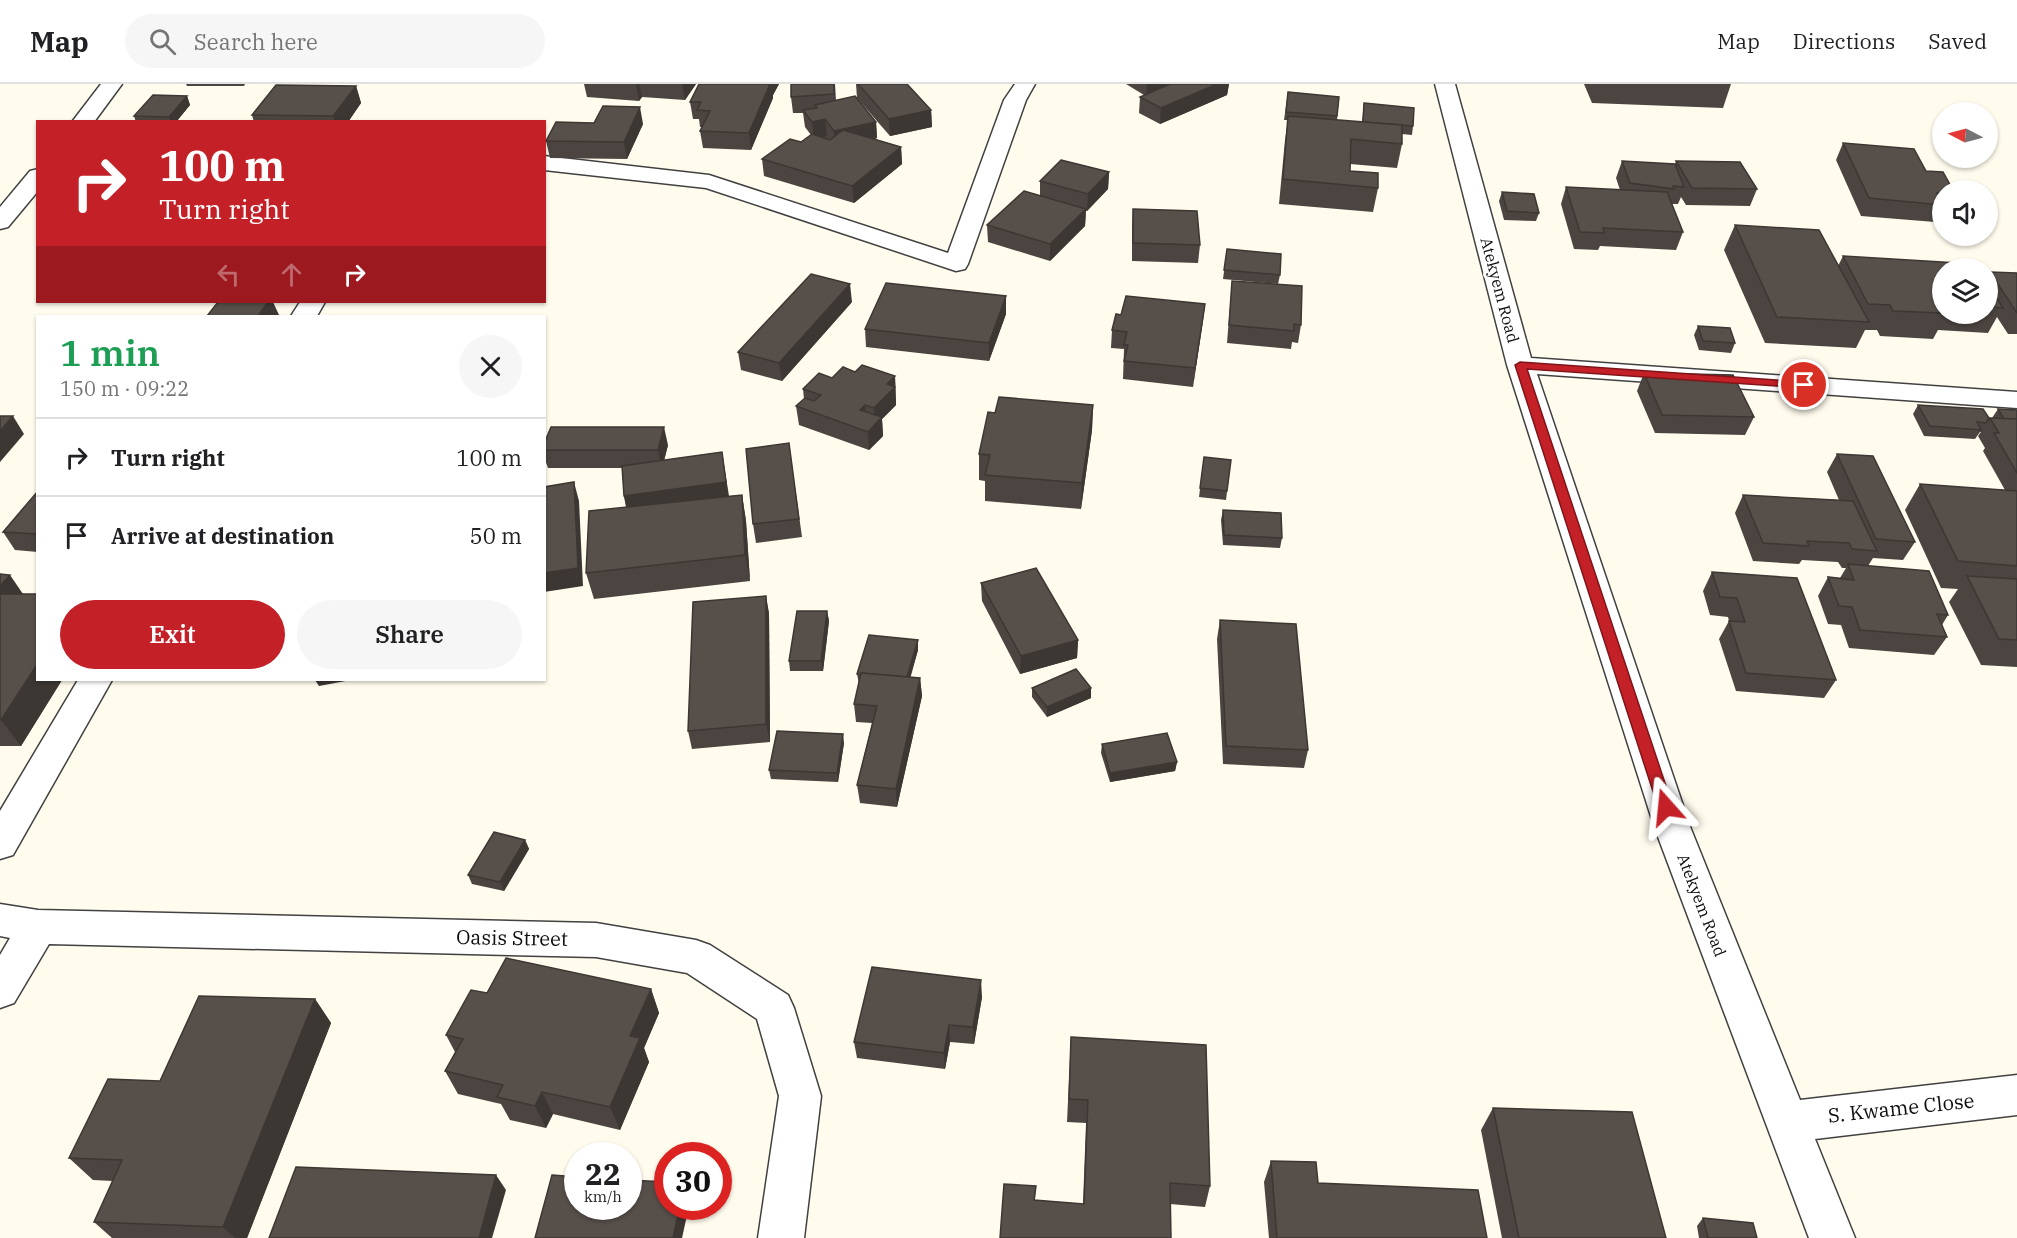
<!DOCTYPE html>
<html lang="en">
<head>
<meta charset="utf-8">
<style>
  :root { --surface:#fff; --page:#f6f6f6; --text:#202124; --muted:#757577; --line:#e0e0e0; --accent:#c42027 }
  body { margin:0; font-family:"IBM Plex Serif",serif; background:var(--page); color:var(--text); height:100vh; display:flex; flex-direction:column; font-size:22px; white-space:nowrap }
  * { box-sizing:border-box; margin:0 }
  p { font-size:20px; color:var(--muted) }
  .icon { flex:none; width:33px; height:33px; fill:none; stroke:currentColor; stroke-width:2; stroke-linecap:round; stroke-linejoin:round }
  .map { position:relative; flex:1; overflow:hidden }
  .details { position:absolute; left:36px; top:231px; width:510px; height:366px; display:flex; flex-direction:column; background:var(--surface); border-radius:0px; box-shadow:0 2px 4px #0004 }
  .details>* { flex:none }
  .hud { position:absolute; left:36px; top:36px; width:510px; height:183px; border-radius:0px; box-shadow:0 2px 4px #0004; background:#c42027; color:#fff; overflow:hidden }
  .needle { width:39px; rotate:276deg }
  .controls { position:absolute; left:1932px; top:18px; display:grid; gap:12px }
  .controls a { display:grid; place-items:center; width:66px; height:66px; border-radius:50%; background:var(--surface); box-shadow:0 2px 4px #0004; font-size:30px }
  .speed { position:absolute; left:564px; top:1058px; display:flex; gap:12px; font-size:30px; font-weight:700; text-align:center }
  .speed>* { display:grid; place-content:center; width:78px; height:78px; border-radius:50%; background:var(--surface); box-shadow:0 2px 4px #0004; line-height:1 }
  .speed small { font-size:15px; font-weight:400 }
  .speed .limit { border:9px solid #d22; background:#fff; color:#111 }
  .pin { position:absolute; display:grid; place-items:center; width:51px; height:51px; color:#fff; margin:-26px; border:3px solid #fff; border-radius:50%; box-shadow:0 2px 6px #0007 }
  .me { position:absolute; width:66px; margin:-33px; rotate:342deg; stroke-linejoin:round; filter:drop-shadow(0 0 4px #0008) }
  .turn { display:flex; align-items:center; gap:21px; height:126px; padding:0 24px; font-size:27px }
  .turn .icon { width:78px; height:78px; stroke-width:2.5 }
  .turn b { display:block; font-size:42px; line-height:51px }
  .lanes { display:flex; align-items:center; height:57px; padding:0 24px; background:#0003; justify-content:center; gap:30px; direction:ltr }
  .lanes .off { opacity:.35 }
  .round { display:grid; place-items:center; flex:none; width:63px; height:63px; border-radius:32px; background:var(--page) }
  .headline { display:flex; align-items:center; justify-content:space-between; height:102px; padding:0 24px }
  h1 { font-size:36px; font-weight:600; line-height:45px; color:#1e9e55 }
  .action { display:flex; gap:12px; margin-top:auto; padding:12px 24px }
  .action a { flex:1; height:69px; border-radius:36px; background:var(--accent); color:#fff; font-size:24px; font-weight:600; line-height:69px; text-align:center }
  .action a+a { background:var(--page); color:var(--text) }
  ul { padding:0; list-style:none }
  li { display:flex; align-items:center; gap:18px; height:78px; padding:0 24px; border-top:2px solid var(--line) }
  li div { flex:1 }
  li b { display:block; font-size:22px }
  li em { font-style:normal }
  header { display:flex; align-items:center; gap:36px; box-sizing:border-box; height:84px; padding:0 30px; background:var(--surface); border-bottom:2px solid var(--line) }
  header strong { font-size:28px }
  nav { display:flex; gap:33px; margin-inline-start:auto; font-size:21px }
  .search { width:420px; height:54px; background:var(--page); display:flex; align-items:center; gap:15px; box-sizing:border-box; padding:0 21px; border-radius:33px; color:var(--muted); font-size:22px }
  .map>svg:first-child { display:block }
</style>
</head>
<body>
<header>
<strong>Map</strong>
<div class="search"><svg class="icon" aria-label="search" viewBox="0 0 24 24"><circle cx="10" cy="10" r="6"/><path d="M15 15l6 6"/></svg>Search here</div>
<nav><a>Map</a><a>Directions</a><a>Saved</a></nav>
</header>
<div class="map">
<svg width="2017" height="1154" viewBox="0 0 2017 1154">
  <rect width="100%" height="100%" fill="#fffcee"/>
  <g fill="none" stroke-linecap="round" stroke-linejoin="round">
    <defs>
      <g id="minor">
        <polygon points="101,0 122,0 94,38 72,38"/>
        <polygon points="1015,0 1035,0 1026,16 968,180 965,185 956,187 706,104 544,86 544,72 709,91 948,169 1004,16"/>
        <polygon points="1435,0 1455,0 1531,274 2017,308 2017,324 1537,290 1691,745 1800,1016 2017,991 2017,1031 1815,1055 1855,1154 1809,1154 1655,745 1507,281"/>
        <polygon points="38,85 38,107 8,143 0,145 0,123 30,87"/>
        <polygon points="300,218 325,218 317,232 291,232"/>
        <polygon points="78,596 112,596 13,771 0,775 0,727"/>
        <polygon points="0,820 38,826 596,839 696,856 710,861 788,911 794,924 821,1012 804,1154 758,1154 779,1012 757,935 687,889 596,873 49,860 14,919 0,924 0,871 10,854 0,852"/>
      </g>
    </defs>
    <use href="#minor" stroke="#414141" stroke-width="3"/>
    <use href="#minor" fill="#fff" fill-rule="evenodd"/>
  </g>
  <g fill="#4b4440">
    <polygon points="186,0 245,0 244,2 187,2"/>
    <polygon points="584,0 696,0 685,16 642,13 639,17 587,13"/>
    <polygon points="699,0 779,0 773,11 773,14 751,66 703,64 700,47 702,43 700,43 699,35 693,35 690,18"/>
    <polygon points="791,0 835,0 836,16 876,38 877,54 875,55 901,63 902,80 854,119 764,92 762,75 801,58 811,51 805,43 803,29 793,29 791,13"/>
    <polygon points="856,0 907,0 931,26 932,43 890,52 857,14"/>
    <polygon points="1126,0 1229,0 1227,11 1160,40 1139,29 1140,13 1144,11"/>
    <polygon points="1584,0 1731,0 1723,24 1592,19"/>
    <polygon points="356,2 361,19 348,38 254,38 252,31"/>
    <polygon points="1288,8 1339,13 1337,36 1362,38 1364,19 1413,42 1412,51 1402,50 1402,60 1397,84 1350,80 1350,87 1378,104 1373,128 1279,120 1285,56 1288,36 1284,36"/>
    <polygon points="187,12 190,21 176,38 136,38 134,32"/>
    <polygon points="643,40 627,75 550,74 546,57"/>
    <polygon points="1843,59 1926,87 1942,106 1942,128 1940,128 1935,138 1861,132 1836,76"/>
    <polygon points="1622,77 1675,80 1676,77 1757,105 1750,122 1686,121 1681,113 1678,120 1671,120 1683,148 1676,166 1600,162 1598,166 1574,165 1561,120 1566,103 1620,106 1616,94"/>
    <polygon points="1109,88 1108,105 1087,127 1086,127 1085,142 1050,177 988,158 987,141 1040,111 1040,97"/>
    <polygon points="1502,108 1539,129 1536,137 1504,136 1499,117"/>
    <polygon points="1133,125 1200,161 1198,179 1132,177 1132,142"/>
    <polygon points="1735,141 1838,182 1843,172 1942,184 1942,230 1988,230 1988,191 1990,188 2017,189 2017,250 2008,250 1997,233 1988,249 1938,246 1933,255 1880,252 1877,246 1865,246 1856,264 1765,259 1724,166"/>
    <polygon points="1227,165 1280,191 1278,200 1223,195"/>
    <polygon points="1232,197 1301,241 1298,259 1292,258 1291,265 1227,259"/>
    <polygon points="852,218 782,297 741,286 738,268"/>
    <polygon points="1205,220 1193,303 1123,295 1124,265 1111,264 1112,246 1121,231"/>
    <polygon points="1006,230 989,277 866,263 865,245"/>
    <polygon points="1698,242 1735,259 1731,269 1699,266 1694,251"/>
    <polygon points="855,288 895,292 896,321 882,335 883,352 869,366 799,341 796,322 804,315 803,305 832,294"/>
    <polygon points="1644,289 1754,333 1745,351 1655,349 1637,307"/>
    <polygon points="1093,321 1092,346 1081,425 985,417 985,397 979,396 979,370 995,329"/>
    <polygon points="1918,321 1989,334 1992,334 1998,325 2017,326 2017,583 1981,581 1949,518 1958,505 1941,504 1905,426 1920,400 2005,406 1983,367 1985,364 1978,352 1981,348 1980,348 1975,355 1924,352 1913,330"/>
    <polygon points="789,359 802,453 756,459 753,440"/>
    <polygon points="544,360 668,361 664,376 722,368 729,412 742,411 746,437 750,497 594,515 586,489 626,423 624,412 622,384 548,384 544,373"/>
    <polygon points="1837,370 1915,458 1903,476 1873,474 1868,482 1948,531 1942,541 1947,553 1934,571 1849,564 1841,541 1828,540 1818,512 1828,493 1840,494 1846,484 1842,484 1838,478 1802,476 1799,480 1753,477 1735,429 1743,411 1839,416 1827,388"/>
    <polygon points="1204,373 1231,376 1226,416 1199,413"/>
    <polygon points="38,407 38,468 15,466 3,448"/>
    <polygon points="1223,426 1282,454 1280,464 1223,461 1221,436"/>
    <polygon points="1712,488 1836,596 1824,614 1736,607 1719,555 1729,537 1728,533 1710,531 1703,507"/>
    <polygon points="0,490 23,510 38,596 62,596 21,662 0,662"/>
    <polygon points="981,499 1078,556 1077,574 1020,590 982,517"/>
    <polygon points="766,512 769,530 770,658 692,665 688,647"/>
    <polygon points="827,527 829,537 823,587 790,587 789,577"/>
    <polygon points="1220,536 1308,666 1304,684 1223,680 1217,555"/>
    <polygon points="918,556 918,566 910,593 920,594 922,612 897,723 860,719 857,701 872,639 856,638 854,620 859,600 857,590"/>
    <polygon points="1032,604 1091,614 1047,633 1032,613"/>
    <polygon points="844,659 838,698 771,695 769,686"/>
    <polygon points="1102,660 1177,678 1175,687 1110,698 1101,669"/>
    <polygon points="525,756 529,765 504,807 472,800 468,791"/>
    <polygon points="651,905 659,929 644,964 649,978 620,1046 553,1030 546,1044 510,1036 501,1020 458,1010 445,987 455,968 446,951 487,909"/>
    <polygon points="982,913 974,960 950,958 945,985 857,974 854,958"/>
    <polygon points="315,915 331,939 247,1154 112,1154 94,1138 113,1097 93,1096 69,1074 160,997"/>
    <polygon points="1071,953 1210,1102 1205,1123 1170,1120 1000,1154 1036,1102 1035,1116 1083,1120 1086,1039 1067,1038"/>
    <polygon points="1493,1024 1666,1154 1502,1154 1481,1046"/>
    <polygon points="1271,1077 1318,1099 1487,1154 1269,1154 1264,1098"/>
    <polygon points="1703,1134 1757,1154 1699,1154 1697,1142"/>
  </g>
  <g fill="#3d3734">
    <polygon points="636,0 639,0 642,13 639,17"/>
    <polygon points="682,0 696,0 685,16"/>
    <polygon points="770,0 779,0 773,11 773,14 751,66 749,49"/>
    <polygon points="1147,0 1185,0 1146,13"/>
    <polygon points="1217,0 1229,0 1227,11 1160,40 1161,24"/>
    <polygon points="356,2 361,19 348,38 335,38 333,32"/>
    <polygon points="187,12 190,21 176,38 171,38 169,33"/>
    <polygon points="640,23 643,40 627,75 624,58"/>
    <polygon points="931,26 932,43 890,52 889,35"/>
    <polygon points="825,35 827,52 814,55 812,38"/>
    <polygon points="876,38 877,54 835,64 834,47"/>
    <polygon points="901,63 902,80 854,119 852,102"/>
    <polygon points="1109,88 1108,105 1087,127 1088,110"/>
    <polygon points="1086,125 1085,142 1050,177 1050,160"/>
    <polygon points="850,200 852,218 782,297 779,279"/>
    <polygon points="1006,212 1006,230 989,277 989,259"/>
    <polygon points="268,218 273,218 279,231 278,232 258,232"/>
    <polygon points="1205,220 1203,237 1193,303 1195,284"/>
    <polygon points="895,292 896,321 882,335 883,352 869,366 868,348 875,340 874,324 887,300"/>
    <polygon points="865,321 867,339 860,326"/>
    <polygon points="1093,321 1092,346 1081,425 1082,399"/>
    <polygon points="13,332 24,350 0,378 0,347"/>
    <polygon points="664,343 668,361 662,385 658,366"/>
    <polygon points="722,368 729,416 628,431 624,412"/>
    <polygon points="574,398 579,417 583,502 544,508 544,489"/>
    <polygon points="742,411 746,437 750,497 745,471"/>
    <polygon points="10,491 23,510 0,535 0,502"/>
    <polygon points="766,512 769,530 770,658 766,640"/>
    <polygon points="827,527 829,537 823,587 821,577"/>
    <polygon points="918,556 918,566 907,606 906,596"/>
    <polygon points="1078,556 1077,574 1020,590 1021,572"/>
    <polygon points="38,579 38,596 62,596 21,662 1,636"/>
    <polygon points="920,594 922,612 897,723 896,705"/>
    <polygon points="315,596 351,596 319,602"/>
    <polygon points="1091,604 1091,614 1047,633 1047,623"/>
    <polygon points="843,650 844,659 838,698 837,689"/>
    <polygon points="1177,678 1175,687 1110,698 1110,689"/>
    <polygon points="525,756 529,765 504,807 500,798"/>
    <polygon points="981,896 982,913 974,960 973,943"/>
    <polygon points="651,905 659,929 644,964 649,978 620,1046 610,1023 630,952"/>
    <polygon points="315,915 331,939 247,1154 235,1154 223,1143"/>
    <polygon points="949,941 950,958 945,985 944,969"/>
    <polygon points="542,1008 553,1030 546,1044 535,1022"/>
    <polygon points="496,1091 506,1106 492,1154 479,1154"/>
    <polygon points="680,1122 689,1122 682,1154 673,1154"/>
  </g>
  <g fill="#574f4a" stroke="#3d3734" stroke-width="1.5">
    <polygon points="699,0 770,0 749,49 700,47 710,27 697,26 701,18 690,18"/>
    <polygon points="791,0 834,0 834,10 791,13"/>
    <polygon points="858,0 907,0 931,26 889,35"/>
    <polygon points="1170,0 1217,0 1161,24 1140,13"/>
    <polygon points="276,1 356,2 333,32 252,31"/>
    <polygon points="1288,8 1339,13 1337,32 1286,28"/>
    <polygon points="153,11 187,12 169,33 134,32"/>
    <polygon points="855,12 876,38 834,47 825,35 812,38 803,26 817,24 815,21"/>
    <polygon points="1364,19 1414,24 1413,42 1363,38"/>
    <polygon points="603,22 640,23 624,58 546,57 556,38 594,39"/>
    <polygon points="1288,32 1402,41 1402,60 1351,55 1350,87 1378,89 1378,104 1283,95"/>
    <polygon points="843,46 901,63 852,102 762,75 790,55 801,58 812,50 830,56"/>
    <polygon points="1843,59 1914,65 1926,87 1943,88 1953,106 1942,106 1942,110 1937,109 1942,121 1869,114"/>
    <polygon points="1061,76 1109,88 1088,110 1040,97"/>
    <polygon points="1622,77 1675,80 1684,103 1673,102 1674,105 1630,99"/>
    <polygon points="1676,77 1740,78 1757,105 1692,104"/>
    <polygon points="1566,103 1667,108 1683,148 1603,144 1604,149 1580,148"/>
    <polygon points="1024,107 1086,125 1050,160 987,141"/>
    <polygon points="1502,108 1534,110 1539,129 1507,127"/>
    <polygon points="1133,125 1197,127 1200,161 1133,159"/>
    <polygon points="1735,141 1819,146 1869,238 1777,233"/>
    <polygon points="1227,165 1281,170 1280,191 1224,186"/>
    <polygon points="1843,172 1975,180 1978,184 1942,184 1942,220 1941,220 1942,223 1942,229 1893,227 1890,221 1868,220"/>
    <polygon points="1990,188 2017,189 2017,229"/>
    <polygon points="811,190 850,200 779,279 738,268"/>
    <polygon points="1232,197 1302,202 1301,241 1294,240 1294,247 1229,241"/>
    <polygon points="886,199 1006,212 989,259 865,245"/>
    <polygon points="1988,199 2003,224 1988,223"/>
    <polygon points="1126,212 1205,220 1195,284 1124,277 1128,261 1124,261 1127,248 1112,246 1116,230 1121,231"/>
    <polygon points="218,218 268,218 258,232 207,232"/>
    <polygon points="1698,242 1730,244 1735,259 1703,257"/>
    <polygon points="862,281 895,292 887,300 895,303 874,324 865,321 860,326 882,333 868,348 796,322 805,314 814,317 821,311 803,305 819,289 832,294 843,283 855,288"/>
    <polygon points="1644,289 1733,291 1754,333 1662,331"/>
    <polygon points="999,313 1093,321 1082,399 985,391 990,371 979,370 988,328 995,329"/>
    <polygon points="1918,321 1983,325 1989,334 1986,339 1977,338 1981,346 1930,342"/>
    <polygon points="1998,325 2017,326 2017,335 2004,335"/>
    <polygon points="0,332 13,332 0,347"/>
    <polygon points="1990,334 2017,335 2017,389 1994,349 1999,349"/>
    <polygon points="551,343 664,343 658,366 544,366 544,360"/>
    <polygon points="789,359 799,435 753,440 746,365"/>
    <polygon points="722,368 726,398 624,412 622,382"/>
    <polygon points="1837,370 1873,372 1915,458 1876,455"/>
    <polygon points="1204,373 1231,376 1227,407 1200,404"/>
    <polygon points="574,398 578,484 544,489 544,403"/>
    <polygon points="1920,400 2017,407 2017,482 1958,477"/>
    <polygon points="38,407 38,450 3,448"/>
    <polygon points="742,411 745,471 586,489 589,427"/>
    <polygon points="1743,411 1853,417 1877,467 1852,465 1849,459 1807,457 1809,462 1763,459"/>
    <polygon points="1223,426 1281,429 1282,454 1224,451"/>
    <polygon points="1848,480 1929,487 1948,531 1937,530 1947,553 1860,546 1852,523 1839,522 1828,493 1854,496"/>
    <polygon points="1036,484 1078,556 1021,572 981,499"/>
    <polygon points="1712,488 1797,494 1836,596 1746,589 1729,537 1745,538 1737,514 1720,513"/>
    <polygon points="0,490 10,491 0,502"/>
    <polygon points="1967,492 2017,495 2017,556 1999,555"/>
    <polygon points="0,510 38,510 38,579 1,636 0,636"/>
    <polygon points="766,512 766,640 688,647 693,518"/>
    <polygon points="797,527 827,527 821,577 789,577"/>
    <polygon points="1220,536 1296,540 1308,666 1226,662"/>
    <polygon points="869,551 918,556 907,593 861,589 861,591 857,590"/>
    <polygon points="1076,585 1091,604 1047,623 1032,604"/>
    <polygon points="861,589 920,594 896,705 857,701 877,622 854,620"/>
    <polygon points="777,647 843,650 837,689 769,686"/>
    <polygon points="1167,649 1177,678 1110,689 1102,660"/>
    <polygon points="494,748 525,756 500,798 468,791"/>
    <polygon points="506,874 651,905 630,952 640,954 610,1023 542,1008 535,1022 497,1013 503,1001 445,987 463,955 446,951 471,906 487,909"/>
    <polygon points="872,883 981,896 973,943 949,941 944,969 854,958"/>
    <polygon points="199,912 315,915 223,1143 94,1138 122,1076 69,1074 108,995 160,997"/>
    <polygon points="1071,953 1206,961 1210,1102 1170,1099 1171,1154 1000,1154 1004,1100 1036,1102 1034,1116 1084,1120 1088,1016 1069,1015"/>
    <polygon points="1493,1024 1632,1028 1666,1154 1519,1154"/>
    <polygon points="1271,1077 1316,1078 1318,1099 1478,1106 1487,1154 1277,1154"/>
    <polygon points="296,1083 496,1091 479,1154 269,1154"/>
    <polygon points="552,1091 578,1093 578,1122 628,1122 628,1096 668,1098 668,1122 680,1122 673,1154 535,1154"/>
    <polygon points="1703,1134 1753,1139 1757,1154 1708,1154"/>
  </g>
  <polygon fill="#c42027" stroke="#7f1519" stroke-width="1.5" points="1520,278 1804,298 1810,301 1804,304 1527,285 1673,723 1666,729 1658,723 1515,281"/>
  <g text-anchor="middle" stroke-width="6" stroke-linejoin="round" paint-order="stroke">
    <g font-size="16" fill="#0e0e0e" stroke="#fff">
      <text transform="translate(1500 206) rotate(75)" y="6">Atekyem Road</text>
      <text transform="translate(1702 821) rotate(69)" y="6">Atekyem Road</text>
    </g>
    <g font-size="20" fill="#0e0e0e" stroke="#fff">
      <text transform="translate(512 854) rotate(1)" y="7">Oasis Street</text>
      <text transform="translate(1901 1024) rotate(-6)" y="7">S. Kwame Close</text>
    </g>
  </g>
</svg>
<div class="controls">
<a><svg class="needle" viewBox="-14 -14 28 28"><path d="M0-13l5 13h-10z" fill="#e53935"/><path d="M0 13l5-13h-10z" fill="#757577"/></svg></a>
<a><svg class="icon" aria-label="sound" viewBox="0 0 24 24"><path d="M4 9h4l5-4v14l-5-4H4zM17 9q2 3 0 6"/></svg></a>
<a><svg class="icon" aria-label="layers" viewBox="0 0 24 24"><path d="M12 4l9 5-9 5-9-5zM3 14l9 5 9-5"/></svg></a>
</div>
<div class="speed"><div>22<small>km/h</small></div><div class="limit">30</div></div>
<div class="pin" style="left:1804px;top:301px;background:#d93025"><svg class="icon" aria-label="arrive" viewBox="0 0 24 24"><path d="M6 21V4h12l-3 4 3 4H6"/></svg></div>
<svg class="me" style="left:1666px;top:723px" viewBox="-20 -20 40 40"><path d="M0-17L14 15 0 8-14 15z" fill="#c42027" stroke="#fff" stroke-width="4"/></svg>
<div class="hud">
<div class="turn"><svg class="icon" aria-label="right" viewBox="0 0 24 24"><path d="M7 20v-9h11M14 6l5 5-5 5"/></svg><div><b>100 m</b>Turn right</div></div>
<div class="lanes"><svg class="icon off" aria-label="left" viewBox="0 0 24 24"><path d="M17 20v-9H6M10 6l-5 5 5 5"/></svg><svg class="icon off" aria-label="ahead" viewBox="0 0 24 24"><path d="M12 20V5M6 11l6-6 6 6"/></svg><svg class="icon" aria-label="right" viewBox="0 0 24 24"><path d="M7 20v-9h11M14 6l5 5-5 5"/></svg></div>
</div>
<section class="details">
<div class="headline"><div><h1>1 min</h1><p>150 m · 09:22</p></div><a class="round"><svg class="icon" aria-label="close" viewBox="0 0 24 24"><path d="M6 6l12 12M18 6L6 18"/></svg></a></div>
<ul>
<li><svg class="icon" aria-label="right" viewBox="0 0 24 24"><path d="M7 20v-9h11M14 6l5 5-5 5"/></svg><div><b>Turn right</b></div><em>100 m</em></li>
<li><svg class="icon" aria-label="arrive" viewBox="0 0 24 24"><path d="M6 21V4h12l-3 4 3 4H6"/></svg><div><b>Arrive at destination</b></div><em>50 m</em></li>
</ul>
<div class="action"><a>Exit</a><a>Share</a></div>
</section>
</div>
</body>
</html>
